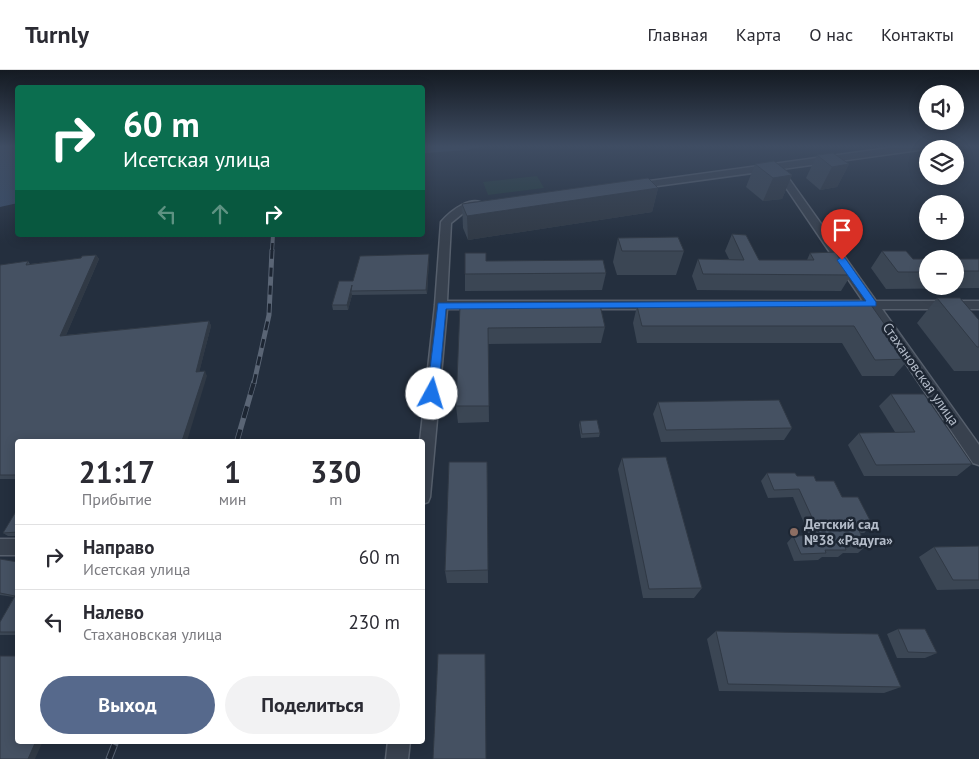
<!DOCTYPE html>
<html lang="ru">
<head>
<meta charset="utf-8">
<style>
  :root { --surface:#fff; --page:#f2f2f3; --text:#2b2b33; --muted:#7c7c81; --line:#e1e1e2; --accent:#56698c }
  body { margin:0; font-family:"PT Sans",sans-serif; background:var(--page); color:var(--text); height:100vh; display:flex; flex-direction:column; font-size:19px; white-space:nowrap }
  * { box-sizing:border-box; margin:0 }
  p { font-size:16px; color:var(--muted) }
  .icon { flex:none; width:28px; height:28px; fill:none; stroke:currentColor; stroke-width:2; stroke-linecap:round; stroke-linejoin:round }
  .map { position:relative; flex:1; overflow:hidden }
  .drawer { position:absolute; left:15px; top:369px; width:410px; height:305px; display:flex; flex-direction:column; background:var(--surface); border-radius:5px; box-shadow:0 2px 12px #0003 }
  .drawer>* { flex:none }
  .hud { position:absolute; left:15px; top:15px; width:410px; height:152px; border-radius:5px; box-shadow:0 2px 12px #0003; background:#0b6e4f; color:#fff; overflow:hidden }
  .controls { position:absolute; left:919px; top:15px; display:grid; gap:10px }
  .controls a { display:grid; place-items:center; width:45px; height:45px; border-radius:50%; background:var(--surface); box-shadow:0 2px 12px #0003; font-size:25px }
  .pin { position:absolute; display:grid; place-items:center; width:42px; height:42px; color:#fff; margin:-51px -21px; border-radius:50% 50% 50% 0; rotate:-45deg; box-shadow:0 0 5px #0007 }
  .pin .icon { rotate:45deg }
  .me { position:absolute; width:55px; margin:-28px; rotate:6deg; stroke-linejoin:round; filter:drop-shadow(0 0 4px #0008) }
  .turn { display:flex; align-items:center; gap:18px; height:105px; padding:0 25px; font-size:22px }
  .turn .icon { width:65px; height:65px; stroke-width:2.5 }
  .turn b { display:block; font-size:35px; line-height:42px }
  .lanes { display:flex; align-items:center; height:48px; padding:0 25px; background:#0003; justify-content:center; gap:25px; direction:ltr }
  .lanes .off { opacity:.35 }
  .eta { display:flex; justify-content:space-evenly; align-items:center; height:85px; text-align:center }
  .eta b { font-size:30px; font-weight:800; line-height:35px }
  .primary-button { display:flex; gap:10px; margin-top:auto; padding:10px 25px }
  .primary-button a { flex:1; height:58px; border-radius:30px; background:var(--accent); color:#fff; font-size:20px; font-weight:800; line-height:58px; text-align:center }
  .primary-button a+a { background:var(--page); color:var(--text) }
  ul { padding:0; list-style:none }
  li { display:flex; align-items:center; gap:15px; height:65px; padding:0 25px; border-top:1px solid var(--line) }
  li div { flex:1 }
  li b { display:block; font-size:19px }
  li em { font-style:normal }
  header { display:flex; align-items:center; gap:30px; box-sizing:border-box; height:70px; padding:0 25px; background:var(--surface); border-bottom:1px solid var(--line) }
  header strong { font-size:24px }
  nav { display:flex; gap:28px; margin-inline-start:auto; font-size:18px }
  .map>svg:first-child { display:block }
</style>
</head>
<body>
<header>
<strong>Turnly</strong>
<nav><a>Главная</a><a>Карта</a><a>О нас</a><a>Контакты</a></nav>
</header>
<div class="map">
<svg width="979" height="689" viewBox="0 0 979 689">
  <rect width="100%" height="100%" fill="#242f3e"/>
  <polygon fill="#263c3f" points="537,106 544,118 488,125 483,112"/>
  <g fill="#394c67">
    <polygon points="0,76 17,76 18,133 0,137"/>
    <polygon points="423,76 483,76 467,80 425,83 423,83"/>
  </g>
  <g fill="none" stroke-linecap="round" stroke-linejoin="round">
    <defs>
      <g id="minor">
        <path d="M903,76H930L926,79L782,99L876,231H979V239H882L979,375V395L973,393L869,239H447L430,427L428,432L422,434V371H420L435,235L441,152C450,141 472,124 485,135L484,137L467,140L451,153L447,231H863L774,100L635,119L630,116L635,113Z"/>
        <rect x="0" y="469" width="18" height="16"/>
        <polygon points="388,671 410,671 408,689 386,689"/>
      </g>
    </defs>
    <use href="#minor" stroke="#565f6c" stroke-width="3"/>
    <use href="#minor" fill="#38414e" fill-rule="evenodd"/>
    <defs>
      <polyline id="rail-far3" points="272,181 273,165"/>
      <polyline id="rail-far2" points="254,313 269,245 272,180"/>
      <polyline id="rail-far1" points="237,371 254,312"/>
      <polyline id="rail" points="109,689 116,671"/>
    </defs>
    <use href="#rail-far3" stroke="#5a6575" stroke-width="4"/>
    <use href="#rail-far2" stroke="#5a6575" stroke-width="5"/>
    <use href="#rail-far1" stroke="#5a6575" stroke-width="5.5"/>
    <use href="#rail" stroke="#5a6575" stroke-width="7"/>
    <use href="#rail-far3" stroke="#1d2633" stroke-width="2.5" stroke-dasharray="8" stroke-linecap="butt"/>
    <use href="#rail-far2" stroke="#1d2633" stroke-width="3" stroke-dasharray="9" stroke-linecap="butt"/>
    <use href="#rail-far1" stroke="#1d2633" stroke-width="4" stroke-dasharray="12" stroke-linecap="butt"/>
    <use href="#rail" stroke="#1d2633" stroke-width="5" stroke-dasharray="15" stroke-linecap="butt"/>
  </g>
  <g fill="#3b4654">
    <polygon points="817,85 849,94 837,117 820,120 806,108"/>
    <polygon points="755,94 792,105 782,129 763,131 746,117"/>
    <polygon points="658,118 652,142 468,170 463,158 462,134"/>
    <polygon points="732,164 759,190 807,190 810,183 851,205 841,221 697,220 692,206 698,189 729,189 725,181"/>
    <polygon points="618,168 684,181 676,205 617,205 613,192"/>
    <polygon points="882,181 913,189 928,189 928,216 955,216 955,189 979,189 979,218 886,219 871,198"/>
    <polygon points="429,184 429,189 427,224 352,225 348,240 333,240 332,235 353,211"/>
    <polygon points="96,185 99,189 66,265 209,251 211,256 199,302 207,306 18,371 18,409 0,409 0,195 28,191 30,194 81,188"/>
    <polygon points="486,191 606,203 602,220 465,221 465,204"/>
    <polygon points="937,228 979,250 979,300 978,301 954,301 917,253"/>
    <polygon points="871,235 909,289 894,306 862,306 842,273 637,273 633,253 637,236"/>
    <polygon points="460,236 605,257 601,273 488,274 489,352 458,353 456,336"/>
    <polygon points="891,324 972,394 957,406 864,406 848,375 859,363 895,362 879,336"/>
    <polygon points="658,332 792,358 784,370 661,372 653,344"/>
    <polygon points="580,351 600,363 599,367 581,368 579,355"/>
    <polygon points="622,388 702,518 694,528 643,528 618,399"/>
    <polygon points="487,392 488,513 447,513 445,501"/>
    <polygon points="767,403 797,406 816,411 842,427 873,456 864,463 860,463 866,476 858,483 843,483 838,487 822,487 818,490 794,491 787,473 793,466 809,465 793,427 768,428 761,411"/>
    <polygon points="18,438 18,466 8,466 3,463"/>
    <polygon points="979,476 979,519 937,520 919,487 934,477"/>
    <polygon points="0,489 18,492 18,565 0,565 0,552 14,527 0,525"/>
    <polygon points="898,559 937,583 925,588 897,588 887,564"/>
    <polygon points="716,561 901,617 884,623 719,621 707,569"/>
  </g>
  <g fill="#303945">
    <polygon points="849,94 837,117 820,120 832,97"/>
    <polygon points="792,105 782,129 763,131 773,108"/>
    <polygon points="658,118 652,142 468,170 467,146"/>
    <polygon points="429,184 429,189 427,224 426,220"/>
    <polygon points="96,185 99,189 64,270 60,266"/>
    <polygon points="351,221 352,225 348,240 347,235"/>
    <polygon points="209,251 211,256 198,307 196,302"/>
    <polygon points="205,301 207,306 187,371 182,371"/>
    <polygon points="36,671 43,671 35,689 28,689"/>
  </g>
  <g fill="#455162" stroke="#303945">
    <polygon points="833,83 849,94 832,97 817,85"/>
    <polygon points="774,91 792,105 773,108 755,94"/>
    <polygon points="648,108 658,118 467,146 462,134"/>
    <polygon points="732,164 746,165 759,190 814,190 810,183 835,182 851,205 703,204 698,189 744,190"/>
    <polygon points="678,167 684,181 622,181 618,168"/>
    <polygon points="882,181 906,181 913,189 928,189 928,202 898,202"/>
    <polygon points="465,183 486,183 486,191 603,190 606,203 465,204"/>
    <polygon points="429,184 426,220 351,221 352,215 347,235 332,235 339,211 353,211 360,186"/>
    <polygon points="96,185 60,266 209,251 196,302 205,301 182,371 18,371 18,405 0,405 0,195 28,191 26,195 81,188 82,186"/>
    <rect x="955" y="189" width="24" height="12"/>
    <polygon points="937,228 960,228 979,250 979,277 977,277"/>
    <polygon points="600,235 605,257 488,258 489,336 456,336 460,236"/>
    <polygon points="871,235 909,289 875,290 854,256 642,256 637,236"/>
    <polygon points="891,324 924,324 972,394 876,395 859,363 915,362"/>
    <polygon points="779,330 792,358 666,360 658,332"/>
    <polygon points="597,350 600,363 582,364 580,351"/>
    <polygon points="666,387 702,518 649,519 622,388"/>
    <polygon points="449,392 487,392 488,500 445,501"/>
    <polygon points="767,403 795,403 797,406 814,406 816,411 834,411 842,427 858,427 873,456 857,456 866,476 845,476 846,480 825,480 826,483 801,484 793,466 820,465 799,419 774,420"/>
    <polygon points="18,438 18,462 3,463"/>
    <polygon points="979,476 979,510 953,510 934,477"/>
    <polygon points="0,489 18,492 18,562 0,562 0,552 15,526 0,523"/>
    <polygon points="898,559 925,559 937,583 908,582"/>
    <polygon points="716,561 878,564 901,617 728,614"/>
    <polygon points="438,584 485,584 486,689 433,689"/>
    <polygon points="0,586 18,586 18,671 36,671 28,689 0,689"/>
  </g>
  <linearGradient id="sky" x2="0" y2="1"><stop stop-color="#141a22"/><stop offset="0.44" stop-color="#3f4d63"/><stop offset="1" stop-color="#3f4d63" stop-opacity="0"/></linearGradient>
  <rect width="979" height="173" fill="url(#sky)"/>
  <polygon fill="#1a73e8" stroke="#114b97" points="842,187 845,188 876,232 876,236 446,239 438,324 432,329 427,324 438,233 866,231 837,190"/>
  <circle fill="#8d6e63" stroke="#1d2633" stroke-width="2" cx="794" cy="462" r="5"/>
  <g text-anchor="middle" stroke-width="5" stroke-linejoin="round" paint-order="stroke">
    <g font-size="14" fill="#b4bcc9" stroke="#1d2633">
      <text transform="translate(921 304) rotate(55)" y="5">Стахановская улица</text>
    </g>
    <g font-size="14" font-weight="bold" fill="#b4bcc9" stroke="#1d2633" text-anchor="start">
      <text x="804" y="459">Детский сад<tspan x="804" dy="16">№38 «Радуга»</tspan></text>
    </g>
  </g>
</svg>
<div class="controls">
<a><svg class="icon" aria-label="sound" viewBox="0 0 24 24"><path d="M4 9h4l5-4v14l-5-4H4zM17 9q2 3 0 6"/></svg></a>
<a><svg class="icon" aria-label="layers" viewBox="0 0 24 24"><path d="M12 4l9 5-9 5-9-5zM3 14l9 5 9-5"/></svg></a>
<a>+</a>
<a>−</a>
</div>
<div class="pin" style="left:842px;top:190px;background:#d93025"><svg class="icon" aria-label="arrive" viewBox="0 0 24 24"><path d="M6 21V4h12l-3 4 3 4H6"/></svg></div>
<svg class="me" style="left:432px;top:324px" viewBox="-20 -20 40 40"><circle r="19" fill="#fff"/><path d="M0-13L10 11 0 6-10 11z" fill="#1a73e8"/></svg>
<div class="hud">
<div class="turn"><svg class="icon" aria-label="right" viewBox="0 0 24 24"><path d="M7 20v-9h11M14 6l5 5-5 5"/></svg><div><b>60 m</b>Исетская улица</div></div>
<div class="lanes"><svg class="icon off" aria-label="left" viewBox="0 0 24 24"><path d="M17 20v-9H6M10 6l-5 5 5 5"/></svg><svg class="icon off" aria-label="ahead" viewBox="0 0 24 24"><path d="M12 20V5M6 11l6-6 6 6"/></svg><svg class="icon" aria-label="right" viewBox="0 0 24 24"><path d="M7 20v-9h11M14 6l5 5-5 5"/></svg></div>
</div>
<section class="drawer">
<div class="eta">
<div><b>21:17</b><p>Прибытие</p></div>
<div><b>1</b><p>мин</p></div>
<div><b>330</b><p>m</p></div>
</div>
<ul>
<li><svg class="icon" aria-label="right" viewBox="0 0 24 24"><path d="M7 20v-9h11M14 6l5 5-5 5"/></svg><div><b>Направо</b><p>Исетская улица</p></div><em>60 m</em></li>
<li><svg class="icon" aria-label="left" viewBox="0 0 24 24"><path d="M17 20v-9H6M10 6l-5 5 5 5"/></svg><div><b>Налево</b><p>Стахановская улица</p></div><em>230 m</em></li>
</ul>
<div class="primary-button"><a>Выход</a><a>Поделиться</a></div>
</section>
</div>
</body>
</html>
